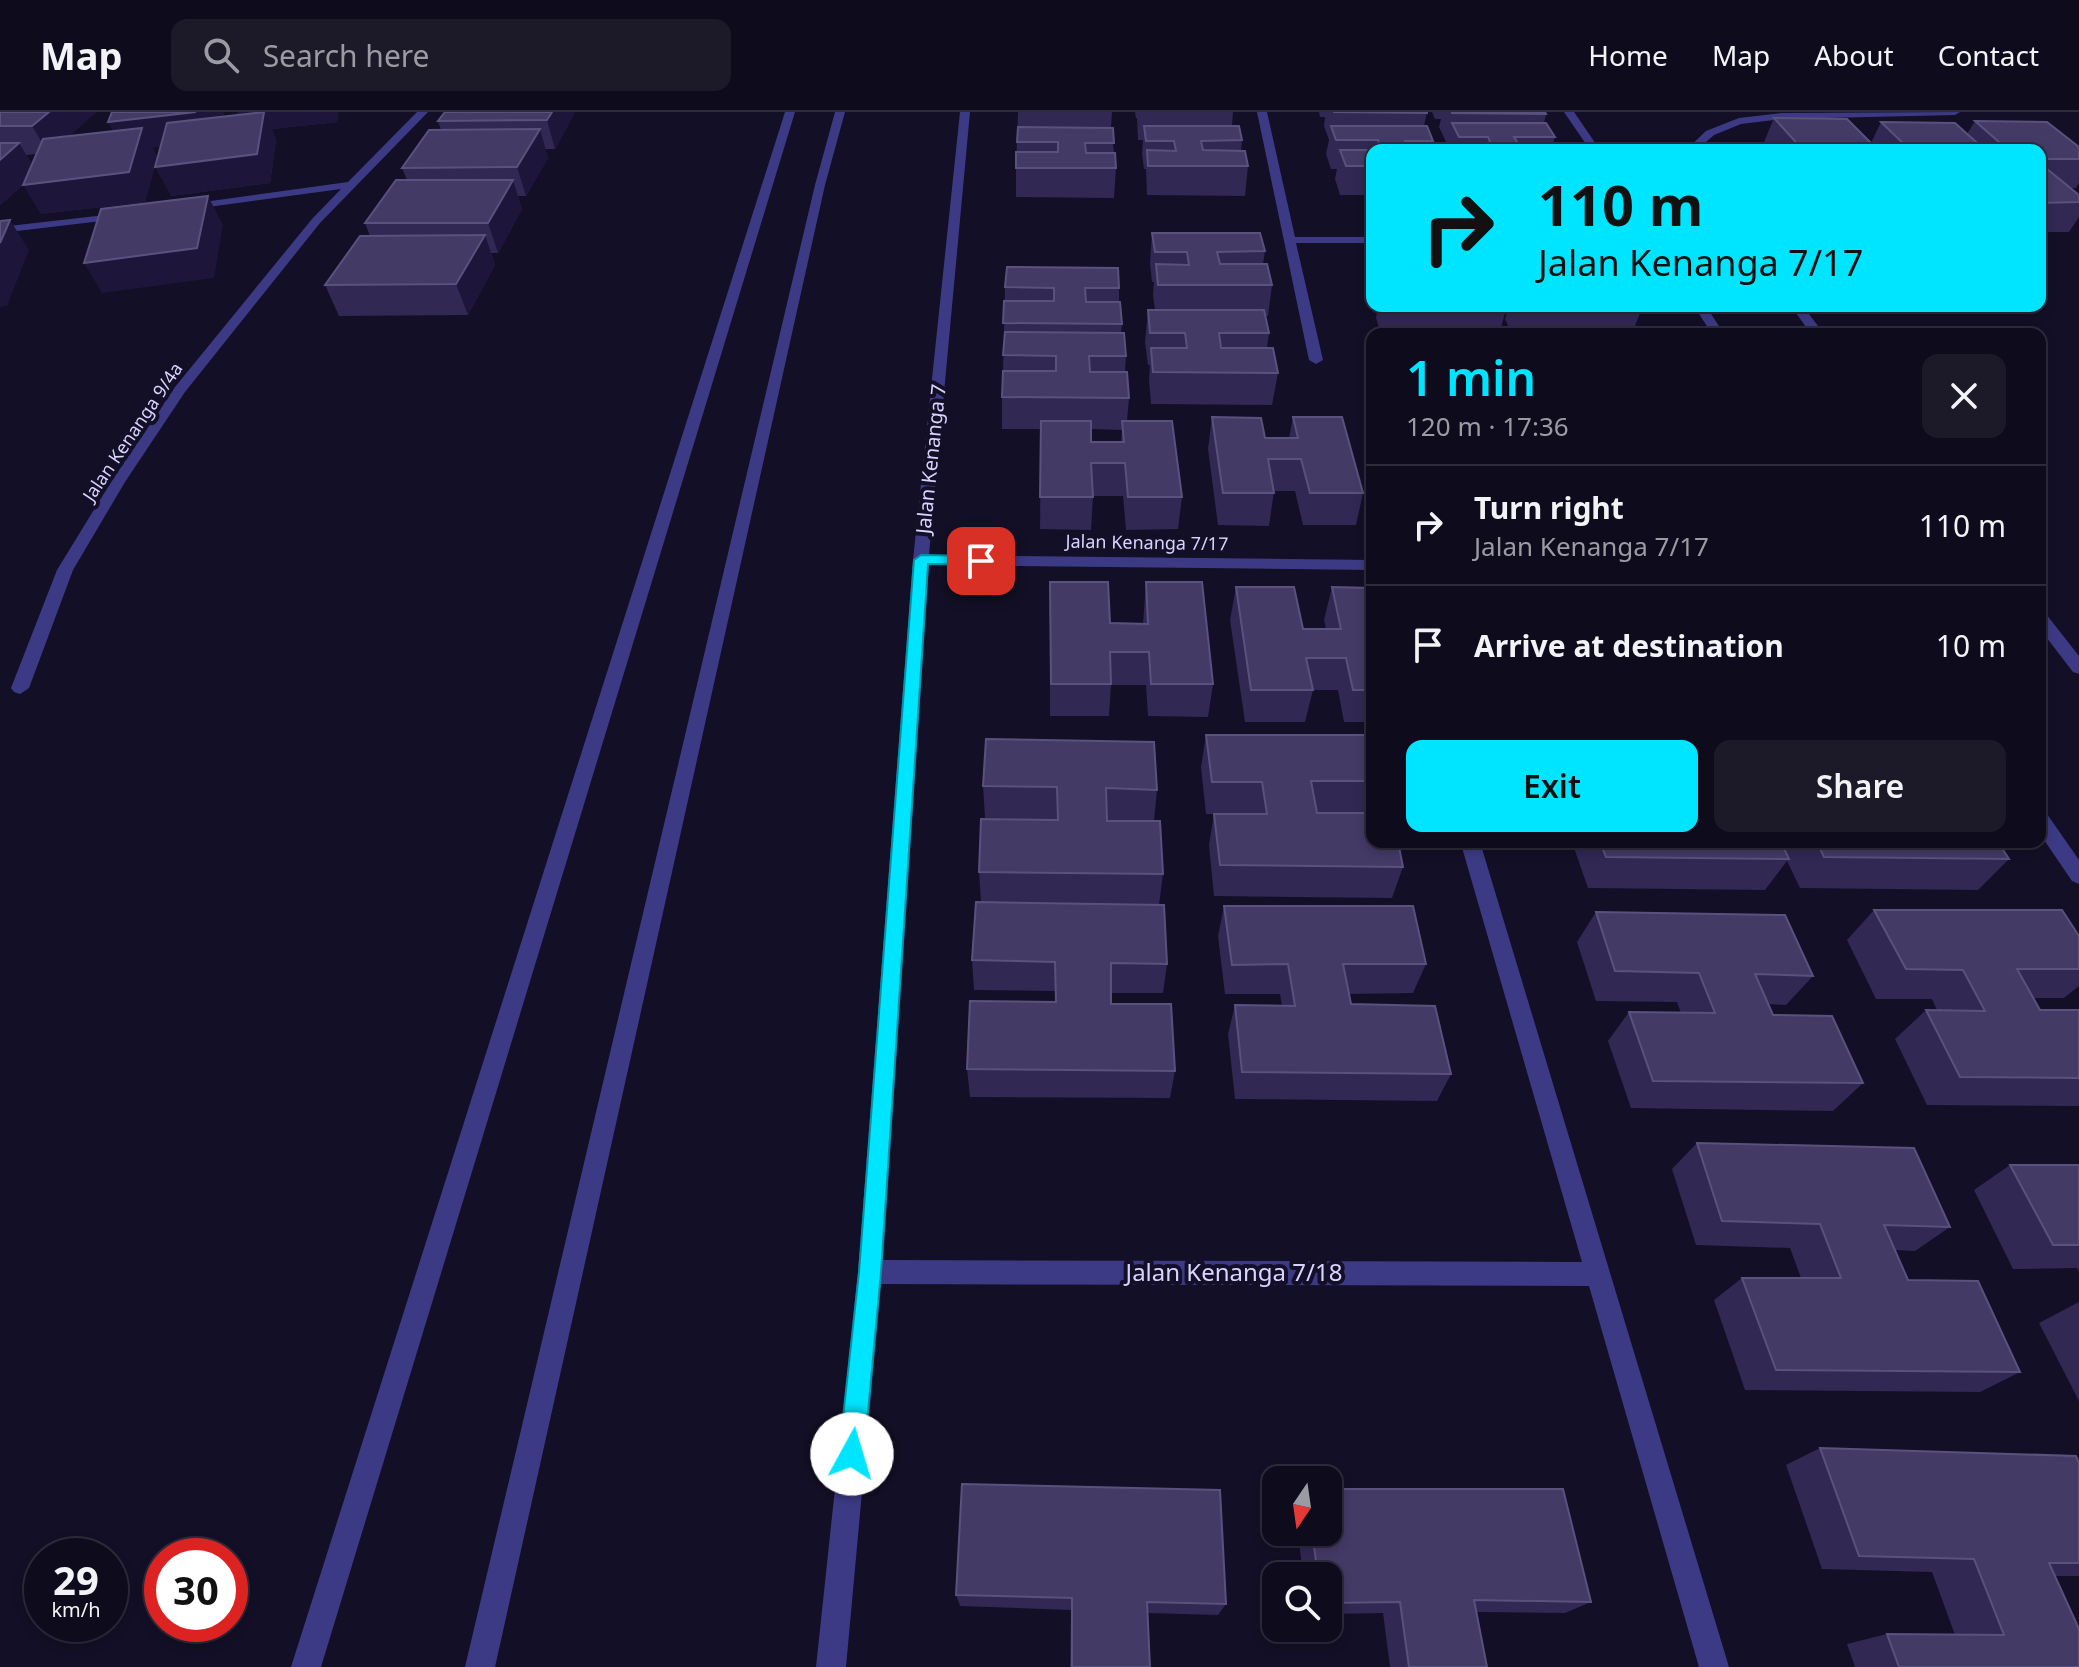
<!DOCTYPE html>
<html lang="en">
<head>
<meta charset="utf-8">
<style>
  :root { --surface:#0e0b1c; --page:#1c1929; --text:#f1f3f6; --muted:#9b9ba3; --line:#2e2b3b; --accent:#00e5ff }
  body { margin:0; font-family:"Noto Sans",sans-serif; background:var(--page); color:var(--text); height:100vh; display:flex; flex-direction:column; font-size:30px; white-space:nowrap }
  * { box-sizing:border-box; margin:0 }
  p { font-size:26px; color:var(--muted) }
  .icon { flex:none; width:44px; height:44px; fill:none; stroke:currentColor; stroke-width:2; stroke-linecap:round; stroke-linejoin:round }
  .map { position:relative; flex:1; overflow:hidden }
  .drawer { position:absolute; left:1366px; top:216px; width:680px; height:520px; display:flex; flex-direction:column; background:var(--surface); border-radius:16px; box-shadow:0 4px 12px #0003,0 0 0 2px var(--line) }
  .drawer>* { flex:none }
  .banner { position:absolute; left:1366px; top:32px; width:680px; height:168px; border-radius:16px; box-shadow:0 4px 12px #0003,0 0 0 2px var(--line); background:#00e5ff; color:#111; overflow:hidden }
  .needle { width:52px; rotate:193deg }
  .controls { position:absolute; left:1262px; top:1354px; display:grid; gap:16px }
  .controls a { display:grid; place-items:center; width:80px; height:80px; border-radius:16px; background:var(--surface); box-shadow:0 4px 12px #0003,0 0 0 2px var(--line); font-size:40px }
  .speed { position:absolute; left:24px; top:1426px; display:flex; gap:16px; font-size:40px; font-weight:700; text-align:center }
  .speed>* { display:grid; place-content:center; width:104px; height:104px; border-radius:50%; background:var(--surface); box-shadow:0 4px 12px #0003,0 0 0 2px var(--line); line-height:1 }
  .speed small { font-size:20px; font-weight:400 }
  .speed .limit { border:12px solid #d22; background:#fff; color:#111 }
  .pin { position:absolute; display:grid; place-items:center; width:68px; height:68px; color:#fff; margin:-34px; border-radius:16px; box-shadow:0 4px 12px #0006 }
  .me { position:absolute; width:88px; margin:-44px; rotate:6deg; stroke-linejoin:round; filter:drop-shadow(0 0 6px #0008) }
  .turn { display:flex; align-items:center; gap:28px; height:168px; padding:0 40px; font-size:36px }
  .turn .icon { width:104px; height:104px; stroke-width:2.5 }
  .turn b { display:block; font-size:56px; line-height:68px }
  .round { display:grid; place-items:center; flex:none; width:84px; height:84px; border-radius:16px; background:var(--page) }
  .overview { display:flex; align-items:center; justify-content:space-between; height:136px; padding:0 40px }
  h1 { font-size:48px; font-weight:600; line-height:60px; color:var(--accent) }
  .action { display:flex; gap:16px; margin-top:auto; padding:16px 40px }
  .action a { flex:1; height:92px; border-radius:16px; background:var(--accent); color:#111; font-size:32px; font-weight:600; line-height:92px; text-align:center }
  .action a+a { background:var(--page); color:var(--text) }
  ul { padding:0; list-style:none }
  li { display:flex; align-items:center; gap:24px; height:120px; padding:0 40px; border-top:2px solid var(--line) }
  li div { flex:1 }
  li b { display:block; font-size:30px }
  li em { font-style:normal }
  header { display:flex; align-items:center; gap:48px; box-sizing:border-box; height:112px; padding:0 40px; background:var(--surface); border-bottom:2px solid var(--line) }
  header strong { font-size:38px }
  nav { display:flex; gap:44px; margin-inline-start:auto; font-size:28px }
  .search { width:560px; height:72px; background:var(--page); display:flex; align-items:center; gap:20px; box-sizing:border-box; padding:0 28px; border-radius:16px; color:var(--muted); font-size:30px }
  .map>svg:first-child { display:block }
</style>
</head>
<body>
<header>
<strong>Map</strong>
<div class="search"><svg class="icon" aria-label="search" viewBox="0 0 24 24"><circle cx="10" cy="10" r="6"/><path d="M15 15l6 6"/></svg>Search here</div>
<nav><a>Home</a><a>Map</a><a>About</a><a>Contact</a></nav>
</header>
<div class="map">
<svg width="2079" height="1555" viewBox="0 0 2079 1555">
  <rect width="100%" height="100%" fill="#130f26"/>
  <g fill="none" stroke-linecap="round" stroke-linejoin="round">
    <g fill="#3d3a85" fill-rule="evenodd">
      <polygon points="417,0 428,0 320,111 185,280 125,370 73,458 29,576 20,582 14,580 11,576 57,458 111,370 175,275 312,107 341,77 186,98 180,95 182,93 348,70"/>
      <polygon points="960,0 970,0 929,443 1372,448 1372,458 929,453 883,1148 1582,1150 1461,732 1480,730 1729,1555 1699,1555 1589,1174 881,1172 846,1555 816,1555 858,1160 913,448"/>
      <polygon points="1257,0 1267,0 1295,125 1372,125 1372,131 1296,131 1323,248 1316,252 1309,248"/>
      <polygon points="1564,0 1574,0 1600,38 1590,38"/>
      <polygon points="1960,0 1955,3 1782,7 1741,12 1714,23 1697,38 1686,38 1706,19 1739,6 1782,1"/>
      <polygon points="123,101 127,102 127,106 0,121 0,115"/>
      <polygon points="1694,194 1706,194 1724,222 1712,222"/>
      <polygon points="1791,194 1803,194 1824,222 1811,222"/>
      <polygon points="2040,501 2046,502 2079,544 2079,562 2073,560 2040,517"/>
      <polygon points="2040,700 2047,702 2079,748 2079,772 2072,769 2040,722"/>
    </g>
    <g fill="#3d3a85" fill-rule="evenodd">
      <polygon points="785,0 795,0 321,1555 291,1555"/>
      <polygon points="835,0 845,0 825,73 495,1555 465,1555 815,73"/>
    </g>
  </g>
  <g fill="#312854" fill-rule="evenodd">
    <path d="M0,0H96L69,24L114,19L108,10L223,5L238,3L237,0H338L337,10L272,17L276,28L270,71L171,84L161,34L152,35L157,45L145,90L41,102L24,72L0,93ZM36,42L32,52L26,43Z"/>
    <polygon points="552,0 574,0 574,2 555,37 545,37 548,46 526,84 518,84 522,97 498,141 491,141 495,153 468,203 339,204 325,173 370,124 365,111 407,68 402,56 441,18 438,9"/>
    <polygon points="1018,0 1112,0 1111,16 1116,56 1114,86 1016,85 1016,56"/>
    <polygon points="1135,0 1233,0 1232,14 1242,28 1241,39 1248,54 1245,84 1147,83 1146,57 1144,57 1142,42 1143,28 1138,28 1137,6 1136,6"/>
    <polygon points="1319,0 1427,0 1424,14 1433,29 1431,38 1372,38 1372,83 1340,83 1335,67 1337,57 1331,57 1326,42 1329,28 1324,14 1325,5 1320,5"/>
    <polygon points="1432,0 1545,0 1546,2 1544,11 1555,25 1552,35 1563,38 1445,38 1447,30 1446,30 1439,15 1441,7 1435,7"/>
    <polygon points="1774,6 1871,31 1881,10 1967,22 1975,9 2079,35 2079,71 2076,76 2071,76 2079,83 2079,105 2069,120 2040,120 2040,38 1765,38 1762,35"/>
    <polygon points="1152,121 1265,139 1263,152 1272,173 1268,204 1265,204 1269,221 1267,236 1278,261 1272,293 1151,292 1149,268 1150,253 1148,253 1145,230 1148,198 1155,198 1153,183 1154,170 1152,170 1150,151"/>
    <polygon points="1371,141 1372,141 1372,192 1365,172"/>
    <path d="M1005,175L1119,176V190L1122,212L1121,221L1126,244L1125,260L1129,286L1127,309L1182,385L1178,417L1126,418L1123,384H1093L1091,418L1040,417L1041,317H1002V285L1003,259ZM1091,317L1122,318L1121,330H1091Z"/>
    <polygon points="1378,194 1505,194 1506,197 1501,216 1509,216 1505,207 1509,194 1639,194 1641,198 1634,217 1657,222 1381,222 1376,206"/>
    <polygon points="1212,305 1265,326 1289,326 1293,305 1363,381 1356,413 1303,413 1295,379 1274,379 1269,414 1218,413 1208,337"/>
    <polygon points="1050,470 1110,511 1143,512 1146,470 1213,572 1208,605 1148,604 1146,573 1111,573 1109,604 1050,604"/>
    <polygon points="1236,475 1303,517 1326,517 1324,508 1332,475 1372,476 1372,610 1344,610 1338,578 1313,578 1305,610 1245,610 1230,508"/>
    <polygon points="1206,623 1372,623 1372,701 1403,755 1392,786 1214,784 1209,733 1214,702 1256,702 1206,702 1201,655"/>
    <path d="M983,674L1157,678L1154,709L1163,762L1159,793L1167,852L1163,881H1111V892L1175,959L1170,986L970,985L967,957L1055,890V879L974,878L972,848L981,790L979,760L1057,708L985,706ZM1107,708L1153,709H1107Z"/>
    <polygon points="1572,730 1998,730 2009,747 1978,778 1800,776 1787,749 1765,778 1588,776"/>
    <polygon points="1224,794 1426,852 1413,881 1348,882 1351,892 1451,962 1437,989 1235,987 1228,922 1235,893 1282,894 1280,882 1225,882 1218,824"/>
    <polygon points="1874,798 2079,824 2079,874 2064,886 2034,886 2040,898 2079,898 2079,994 1927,993 1895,927 1926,898 1937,898 1932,887 1876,887 1847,828"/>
    <polygon points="1596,800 1813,864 1786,893 1768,892 1773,903 1863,971 1833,999 1631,996 1608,929 1629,900 1681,901 1677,890 1596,889 1577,830"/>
    <polygon points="1697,1031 1950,1115 1915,1139 1895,1138 1908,1168 2020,1260 1980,1280 1745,1278 1714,1188 1742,1166 1801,1166 1790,1136 1696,1133 1672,1057"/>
    <polygon points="2010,1053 2079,1053 2079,1160 2077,1156 2013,1157 1974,1078"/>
    <polygon points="2079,1190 2079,1289 2039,1211"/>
    <polygon points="1820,1336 2079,1351 2079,1464 2055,1464 2079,1555 1855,1555 1847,1532 1887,1522 1955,1523 1932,1460 1822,1457 1786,1353"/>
    <polygon points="1298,1420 1328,1420 1591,1490 1565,1501 1476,1500 1487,1555 1390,1555 1383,1501 1328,1502 1328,1464 1303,1464"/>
    <polygon points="956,1483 1226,1492 1218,1503 1148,1501 1150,1555 1070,1555 1071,1498 960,1494"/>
  </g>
  <g fill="#1d163a">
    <polygon points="49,0 96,0 49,42 32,14"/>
    <polygon points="196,0 224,0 218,27 152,35 157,45 145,90 41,102 23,73 124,38 108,10"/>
    <polygon points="237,0 338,0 337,10 272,17 276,28 270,71 171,84 155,55 246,20"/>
    <polygon points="552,0 574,0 574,2 555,37 547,8"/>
    <polygon points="540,17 548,46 526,84 517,55"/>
    <polygon points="19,31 37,60 0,93 0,48"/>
    <polygon points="513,68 522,97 498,141 488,111"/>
    <polygon points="208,84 223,113 214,166 102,181 84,151"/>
    <polygon points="10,108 29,138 7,194 0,195 0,131"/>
    <polygon points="485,123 495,153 468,203 456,172"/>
  </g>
  <g fill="#433a66" stroke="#5a527e" stroke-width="2">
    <polygon points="0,0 49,0 32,14 0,14"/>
    <polygon points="112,0 196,0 108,10"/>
    <polygon points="264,0 257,42 155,55 167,11"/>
    <polygon points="445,0 552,0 547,8 438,9"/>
    <polygon points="1333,0 1427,0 1427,1"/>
    <polygon points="1452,0 1545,0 1546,2 1452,1"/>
    <polygon points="1774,6 1847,7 1878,38 1803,38"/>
    <polygon points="1975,9 2047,10 2079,35 2079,47 2040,47 2040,38 2008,38"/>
    <polygon points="1881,10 1955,11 1985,38 1910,38"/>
    <polygon points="1452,11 1546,11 1555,25 1514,25 1520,35 1562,35 1563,38 1465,38 1464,35 1492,35 1488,25 1459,25"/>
    <polygon points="1144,14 1239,14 1242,28 1201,29 1203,38 1245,39 1248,54 1148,54 1147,38 1176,39 1174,29 1146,29"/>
    <polygon points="1331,14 1427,14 1433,29 1405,29 1409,38 1381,38 1378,28 1336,28"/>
    <polygon points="1018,15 1113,16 1114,31 1085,31 1086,41 1115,41 1116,56 1016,56 1016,40 1058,40 1058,30 1017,30"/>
    <polygon points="142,16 129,60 23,73 43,27"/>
    <polygon points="540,17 517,55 402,56 429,18"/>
    <polygon points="0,31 19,31 0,48"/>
    <polygon points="1340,38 1372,38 1372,54 1346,54"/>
    <polygon points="2040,57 2047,57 2079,83 2079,90 2040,91"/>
    <polygon points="396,68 513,68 488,111 365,111"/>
    <polygon points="208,84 197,136 84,151 101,97"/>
    <polygon points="10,108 0,131 0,109"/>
    <polygon points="1152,121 1260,121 1265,139 1217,140 1220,152 1267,152 1272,173 1158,173 1156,152 1189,153 1187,140 1155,140"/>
    <polygon points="485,123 456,172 325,173 360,124"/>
    <polygon points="1007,155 1118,156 1119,176 1085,176 1086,190 1120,190 1122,212 1003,211 1004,189 1054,189 1054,176 1005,175"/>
    <polygon points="1389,194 1505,194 1506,197 1390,196"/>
    <polygon points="1523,194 1639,194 1641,198 1524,197"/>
    <polygon points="1148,198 1264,198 1269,221 1219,221 1221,236 1273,236 1278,261 1153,260 1151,236 1187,236 1186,228 1185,221 1150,221"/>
    <polygon points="1398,215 1517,216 1520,222 1400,222"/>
    <polygon points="1535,217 1654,217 1657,222 1538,222"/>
    <polygon points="1005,220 1124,221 1126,244 1089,244 1090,260 1127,260 1129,286 1002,285 1003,259 1056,259 1056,244 1003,243"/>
    <polygon points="1212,305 1261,306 1265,326 1298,326 1293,305 1342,305 1363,381 1310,381 1301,347 1268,347 1274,381 1223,381"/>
    <polygon points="1041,309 1091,309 1091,330 1124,330 1122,309 1172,309 1182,385 1128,385 1125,351 1091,351 1093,385 1040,385"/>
    <polygon points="1050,470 1108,470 1110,511 1148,512 1146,470 1202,470 1213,572 1151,572 1149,540 1110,540 1111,572 1051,572"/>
    <polygon points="1236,475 1294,475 1303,517 1341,517 1332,475 1372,476 1372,578 1353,578 1346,546 1306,546 1313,578 1251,578"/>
    <polygon points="1206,623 1372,623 1372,669 1311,669 1317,701 1372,701 1372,730 1398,730 1403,755 1220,753 1214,702 1267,702 1262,670 1212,670"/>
    <polygon points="986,627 1154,630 1157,678 1106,676 1107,709 1160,709 1163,762 979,760 981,707 1058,708 1057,675 983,674"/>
    <polygon points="1600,730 1781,730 1789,747 1606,745"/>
    <polygon points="1817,730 1998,730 2009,747 1824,745"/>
    <polygon points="976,790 1164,793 1167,852 1111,851 1111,892 1171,892 1175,959 967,957 970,889 1056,890 1055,850 972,848"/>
    <polygon points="1224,794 1413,794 1426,852 1343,852 1351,892 1435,894 1451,962 1242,960 1235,893 1295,894 1288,852 1232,853"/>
    <polygon points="1874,798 2062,798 2079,824 2079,857 2017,857 2040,898 2079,898 2079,966 1960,965 1926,898 1985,899 1963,858 1906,857"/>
    <polygon points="1596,800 1785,803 1813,864 1755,862 1773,903 1832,904 1863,971 1653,969 1629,900 1715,901 1699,861 1615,859"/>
    <polygon points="1697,1031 1914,1036 1950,1115 1884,1113 1908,1168 1978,1169 2020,1260 1776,1258 1742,1166 1841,1166 1820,1112 1722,1109"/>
    <polygon points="2010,1053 2079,1053 2079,1133 2053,1133"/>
    <polygon points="1820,1336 2076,1344 2079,1351 2079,1451 2049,1451 2079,1517 2079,1555 1899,1555 1887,1522 2004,1523 1974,1447 1859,1444"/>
    <polygon points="962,1372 1220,1378 1226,1492 1147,1490 1150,1555 1072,1555 1072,1486 956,1483"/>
    <polygon points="1328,1377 1563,1377 1591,1490 1474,1488 1487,1555 1409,1555 1400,1490 1328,1491 1328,1464 1318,1464 1312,1420 1328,1420"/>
  </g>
  <polygon fill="#00e5ff" stroke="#0095a6" stroke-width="2" points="921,443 981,444 989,449 981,453 928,452 881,1160 864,1342 861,1351 852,1355 843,1351 839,1342 859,1160 914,448"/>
  <g text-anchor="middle" stroke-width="8" stroke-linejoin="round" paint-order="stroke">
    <g font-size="18" fill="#d9d4ff" stroke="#130f26">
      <text transform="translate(133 320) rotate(-56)" y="6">Jalan Kenanga 9/4a</text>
      <text transform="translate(1147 431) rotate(1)" y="6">Jalan Kenanga 7/17</text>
    </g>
    <g font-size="20" fill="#d9d4ff" stroke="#130f26">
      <text transform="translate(931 347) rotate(-84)" y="7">Jalan Kenanga 7</text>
    </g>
    <g font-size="24" fill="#d9d4ff" stroke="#130f26">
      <text x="1234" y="1169">Jalan Kenanga 7/18</text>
    </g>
  </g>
</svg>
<div class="controls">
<a><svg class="needle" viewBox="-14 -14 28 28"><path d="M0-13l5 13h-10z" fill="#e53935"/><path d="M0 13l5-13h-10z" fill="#9b9ba3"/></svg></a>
<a><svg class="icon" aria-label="search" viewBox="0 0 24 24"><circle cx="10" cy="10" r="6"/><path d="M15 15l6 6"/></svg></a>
</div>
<div class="speed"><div>29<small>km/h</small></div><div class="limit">30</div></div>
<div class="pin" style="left:981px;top:449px;background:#d93025"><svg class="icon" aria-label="arrive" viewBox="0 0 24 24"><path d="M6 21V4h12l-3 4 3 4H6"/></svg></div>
<svg class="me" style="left:852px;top:1342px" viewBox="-20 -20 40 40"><circle r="19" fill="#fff"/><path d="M0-13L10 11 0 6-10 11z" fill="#00e5ff"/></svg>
<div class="banner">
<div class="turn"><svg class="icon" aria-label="right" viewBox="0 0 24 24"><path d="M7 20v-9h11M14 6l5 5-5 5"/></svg><div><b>110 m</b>Jalan Kenanga 7/17</div></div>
</div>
<section class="drawer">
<div class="overview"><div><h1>1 min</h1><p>120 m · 17:36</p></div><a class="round"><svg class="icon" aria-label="close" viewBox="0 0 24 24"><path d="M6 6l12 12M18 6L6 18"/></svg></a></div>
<ul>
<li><svg class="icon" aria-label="right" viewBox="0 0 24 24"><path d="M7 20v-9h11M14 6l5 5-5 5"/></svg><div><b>Turn right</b><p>Jalan Kenanga 7/17</p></div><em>110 m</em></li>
<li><svg class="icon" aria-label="arrive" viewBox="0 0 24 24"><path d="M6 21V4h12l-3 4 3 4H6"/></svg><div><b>Arrive at destination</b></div><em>10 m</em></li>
</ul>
<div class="action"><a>Exit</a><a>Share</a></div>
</section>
</div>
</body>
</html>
